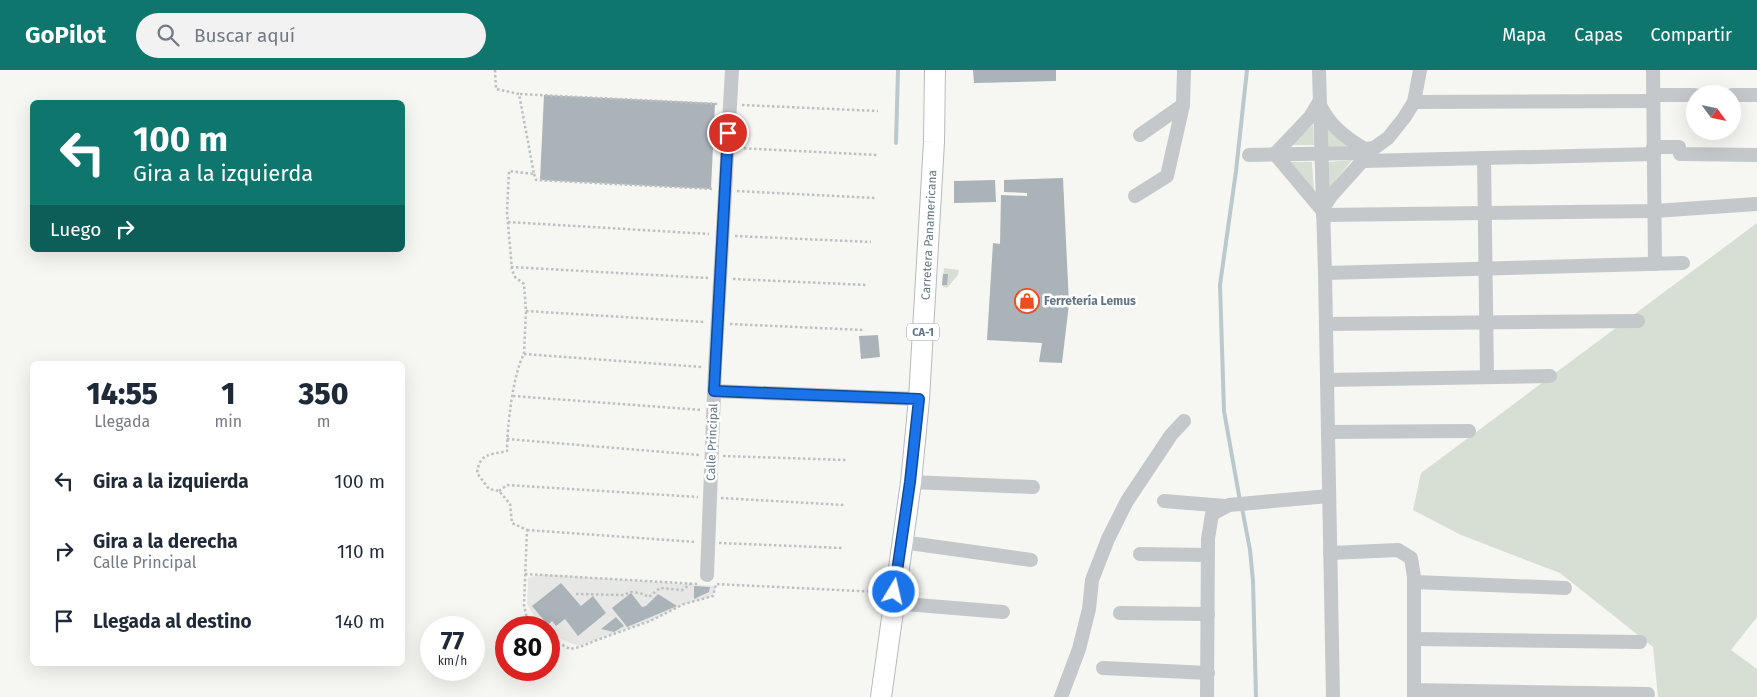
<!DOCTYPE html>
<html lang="es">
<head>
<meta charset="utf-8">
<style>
  :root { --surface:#fff; --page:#f2f2f3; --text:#1f2937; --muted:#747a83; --accent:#0f766e }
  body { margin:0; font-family:"Fira Sans",sans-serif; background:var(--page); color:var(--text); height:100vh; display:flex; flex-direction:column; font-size:19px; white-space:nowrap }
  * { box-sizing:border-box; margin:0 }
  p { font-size:16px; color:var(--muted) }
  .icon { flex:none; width:28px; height:28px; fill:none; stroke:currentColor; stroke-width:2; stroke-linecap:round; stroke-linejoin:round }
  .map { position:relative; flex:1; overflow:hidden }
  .sheet { position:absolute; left:30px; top:291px; width:375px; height:305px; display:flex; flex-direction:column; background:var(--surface); border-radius:8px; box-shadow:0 5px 20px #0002 }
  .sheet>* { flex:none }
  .banner { position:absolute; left:30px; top:30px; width:375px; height:152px; border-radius:8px; box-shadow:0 5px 20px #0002; background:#0f766e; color:#fff; overflow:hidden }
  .needle { width:32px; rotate:123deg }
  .controls { position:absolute; left:1686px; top:15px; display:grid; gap:10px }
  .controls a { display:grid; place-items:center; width:55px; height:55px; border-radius:50%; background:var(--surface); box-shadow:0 5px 20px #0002; font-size:25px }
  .speed { position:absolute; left:420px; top:546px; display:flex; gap:10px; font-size:25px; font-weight:700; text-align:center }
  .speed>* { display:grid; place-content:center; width:65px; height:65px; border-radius:50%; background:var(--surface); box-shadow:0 5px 20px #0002; line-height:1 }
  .speed small { font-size:12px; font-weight:400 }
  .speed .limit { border:8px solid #d22; background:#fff; color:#111 }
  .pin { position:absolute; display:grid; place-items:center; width:42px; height:42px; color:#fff; margin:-21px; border:2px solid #fff; border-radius:50%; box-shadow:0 1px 5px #0007 }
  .me { position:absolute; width:55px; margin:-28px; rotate:9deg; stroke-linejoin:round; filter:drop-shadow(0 0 4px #0008) }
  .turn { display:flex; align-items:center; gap:18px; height:105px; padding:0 20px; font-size:22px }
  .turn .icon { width:65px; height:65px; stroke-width:2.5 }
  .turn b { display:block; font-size:35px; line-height:42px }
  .then { display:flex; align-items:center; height:48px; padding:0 20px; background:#0003; gap:10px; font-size:19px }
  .eta { display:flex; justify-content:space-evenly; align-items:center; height:85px; text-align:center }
  .eta b { font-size:30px; font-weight:800; line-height:35px }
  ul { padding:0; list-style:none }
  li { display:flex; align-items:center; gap:15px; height:70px; padding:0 20px }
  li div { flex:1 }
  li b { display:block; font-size:19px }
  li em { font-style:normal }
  header { display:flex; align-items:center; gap:30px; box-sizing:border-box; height:70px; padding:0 25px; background:var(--accent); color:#fff }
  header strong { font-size:24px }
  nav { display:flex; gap:28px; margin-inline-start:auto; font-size:18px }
  .search { width:350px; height:45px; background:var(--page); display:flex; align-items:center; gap:12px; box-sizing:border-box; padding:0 18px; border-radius:28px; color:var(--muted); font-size:19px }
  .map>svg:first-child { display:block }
</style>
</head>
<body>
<header>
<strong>GoPilot</strong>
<div class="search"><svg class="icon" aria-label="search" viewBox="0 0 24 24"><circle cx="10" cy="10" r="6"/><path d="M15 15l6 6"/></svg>Buscar aquí</div>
<nav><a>Mapa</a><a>Capas</a><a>Compartir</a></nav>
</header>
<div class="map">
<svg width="1757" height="627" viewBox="0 0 1757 627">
  <rect width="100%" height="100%" fill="#f6f7f3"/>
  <polygon fill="#e7e8e6" points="541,504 716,516 713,526 684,534 650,551 578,576 549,564 549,558 541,557 527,534 528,508"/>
  <g fill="#d7ded4">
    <polygon points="1313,55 1314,75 1290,75"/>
    <polygon points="1327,56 1352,76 1327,77"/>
    <polygon points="1352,90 1327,121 1328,92"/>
    <polygon points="1287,92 1312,92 1314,121"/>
    <polygon points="1757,153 1757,547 1731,580 1757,599 1757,627 1658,627 1653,577 1560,503 1461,465 1413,440 1421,403"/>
    <polygon points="944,198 959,200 958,205 947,218 942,216"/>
  </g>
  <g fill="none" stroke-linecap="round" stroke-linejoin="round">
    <g stroke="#bbc8cc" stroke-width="4">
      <polyline points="896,73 898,0"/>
      <polyline points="1240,431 1224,341 1220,215 1236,101 1247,0"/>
      <polyline points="1242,438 1250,480 1253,511 1256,627"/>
    </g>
  </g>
  <g fill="#aab3b8">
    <polygon points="973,0 1056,0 1056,11 974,13"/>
    <polygon points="544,25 715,33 711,119 540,110"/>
    <polygon points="1063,108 1069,234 1062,293 1039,292 1042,273 987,270 993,173 1000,174 1001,125 1027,126 1027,123 1004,122 1004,110"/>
    <polygon points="995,110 996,132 954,133 954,111"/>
    <polygon points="943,204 948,204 947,215 942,215"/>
    <polygon points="878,265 880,287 861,289 859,266"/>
    <polygon points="561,513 581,536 593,526 606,543 578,566 565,549 556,556 552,551 548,555 532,536"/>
    <polygon points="694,516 710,517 709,522 694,529"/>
    <polygon points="631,523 642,537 646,536 658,524 677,536 627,557 612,538"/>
    <polygon points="616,547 624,556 614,562 601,559"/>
  </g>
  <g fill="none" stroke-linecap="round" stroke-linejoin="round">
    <defs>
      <polyline id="highway" points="881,627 911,412 919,329 934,72 935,0"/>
    </defs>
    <use href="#highway" stroke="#b6babd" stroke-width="22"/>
    <g stroke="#bdc0c2" stroke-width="2.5" stroke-dasharray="2.5 2.5" stroke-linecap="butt">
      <path d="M495,0L496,19L519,24L534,104L509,101L507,142L512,200L515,207L524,214L526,241L524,284C513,303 507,358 507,381C489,385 480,383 477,403L489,419L499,421L510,434L512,453L527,460L524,535L529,558"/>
      <polyline points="520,24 719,34"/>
      <polyline points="742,35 878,41"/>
      <polyline points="739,78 877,85"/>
      <polyline points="534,104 536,110 712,119"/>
      <polyline points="737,121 875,128"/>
      <polyline points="508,152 709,164"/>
      <polyline points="735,166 871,172"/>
      <polyline points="511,197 708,208"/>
      <polyline points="733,209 867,215"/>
      <polyline points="526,241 704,252"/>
      <polyline points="730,254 863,260"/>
      <polyline points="524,284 702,297"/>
      <polyline points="513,326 702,340"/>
      <polyline points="507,369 700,385"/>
      <polyline points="723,386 846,390"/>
      <polyline points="499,421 507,415 698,427"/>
      <polyline points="721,428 844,435"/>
      <polyline points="527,460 696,472"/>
      <polyline points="719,473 843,478"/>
      <polyline points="525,504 698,514"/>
      <polyline points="576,524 624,525 631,522 640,523 649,527 660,518 682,520 692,513"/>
      <polyline points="549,568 570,579 580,577 597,570 650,551 684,534 713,526 716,514 879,522"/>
    </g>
    <g stroke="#c4c8cb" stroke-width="14">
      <polyline points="1319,0 1325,203 1333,627"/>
      <polyline points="1653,0 1655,194"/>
      <polyline points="1653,25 1695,25"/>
      <polyline points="1732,25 1757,25"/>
      <polyline points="1414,32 1653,31"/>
      <path d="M1321,37C1330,56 1347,69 1365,79L1373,78"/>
      <polyline points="1140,65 1183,35 1184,0"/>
      <polyline points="1653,77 1679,77 1680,84 1757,85"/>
      <polyline points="1275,84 1322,140 1331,126 1374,78 1388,68 1404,48 1414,32 1420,0"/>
      <polyline points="1275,84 1310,47 1319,32"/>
      <polyline points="1249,85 1360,83 1374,78"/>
      <polyline points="1484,88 1487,307"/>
      <polyline points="1363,91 1654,84"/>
      <polyline points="1135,126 1167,106 1183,35"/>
      <polyline points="1323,145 1655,141 1756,134"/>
      <polyline points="1325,203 1683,193"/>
      <polyline points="1326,254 1638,251"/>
      <polyline points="1327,310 1550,306"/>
      <polyline points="714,321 919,329"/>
      <polyline points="1328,362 1469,361"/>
      <polyline points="911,412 1033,417"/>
      <polyline points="1164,431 1225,436"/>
      <polyline points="902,472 1031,490"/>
      <polyline points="1330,483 1398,480 1411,488 1414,507 1414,627"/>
      <polyline points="1140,484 1208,485"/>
      <polyline points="707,505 715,298 732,0"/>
      <polyline points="1415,512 1565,518"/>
      <polyline points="893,533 1003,542"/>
      <polyline points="1120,543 1208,544"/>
      <polyline points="1414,569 1640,572"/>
      <polyline points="1103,598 1208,603"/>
      <polyline points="1414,620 1648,624"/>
      <polyline points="1061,627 1079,579 1089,539 1092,510 1108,469 1127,431 1171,365 1184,351"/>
      <polyline points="1207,627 1208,469 1212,444 1229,435 1329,426"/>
    </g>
    <use href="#highway" stroke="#fff" stroke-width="20"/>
  </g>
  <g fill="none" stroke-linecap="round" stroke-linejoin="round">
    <defs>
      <polyline id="route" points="728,63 714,321 919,329 910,412 894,522"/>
    </defs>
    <use href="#route" stroke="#114b97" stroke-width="12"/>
    <use href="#route" stroke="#1a73e8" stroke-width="9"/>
  </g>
  <defs>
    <symbol id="shop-ring" viewBox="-11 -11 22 22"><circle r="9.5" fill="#fff" stroke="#ed4e1d" stroke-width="1.5"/><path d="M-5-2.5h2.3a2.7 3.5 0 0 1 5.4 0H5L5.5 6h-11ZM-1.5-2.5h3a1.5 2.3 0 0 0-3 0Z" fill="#ed4e1d"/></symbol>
  </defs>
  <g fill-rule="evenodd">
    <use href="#shop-ring" x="1013" y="217" width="28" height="28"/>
  </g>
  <g text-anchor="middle" stroke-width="5" stroke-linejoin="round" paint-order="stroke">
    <rect fill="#fff" stroke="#929faa" stroke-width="1" x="907" y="253.5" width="32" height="17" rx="4"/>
    <g font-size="11" font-weight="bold" fill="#647686">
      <text x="923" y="266">CA-1</text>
    </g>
    <g font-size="12" fill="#647686" stroke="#fff">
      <text transform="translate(929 165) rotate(-87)" y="4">Carretera Panamericana</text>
      <text transform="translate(712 372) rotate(-88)" y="4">Calle Principal</text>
    </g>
    <g font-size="12" font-weight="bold" fill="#647686" stroke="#fff" text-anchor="start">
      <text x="1044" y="235">Ferretería Lemus</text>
    </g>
  </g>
</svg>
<div class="controls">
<a><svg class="needle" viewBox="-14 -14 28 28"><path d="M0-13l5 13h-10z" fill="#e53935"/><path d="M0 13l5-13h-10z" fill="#747a83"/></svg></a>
</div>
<div class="speed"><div>77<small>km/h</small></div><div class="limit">80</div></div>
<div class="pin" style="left:728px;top:63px;background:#d93025"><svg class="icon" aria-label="arrive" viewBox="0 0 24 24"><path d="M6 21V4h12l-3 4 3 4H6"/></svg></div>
<svg class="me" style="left:894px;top:522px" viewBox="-20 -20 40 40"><circle r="17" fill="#1a73e8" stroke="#fff" stroke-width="3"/><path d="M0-11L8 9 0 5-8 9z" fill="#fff"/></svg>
<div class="banner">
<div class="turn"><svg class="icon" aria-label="left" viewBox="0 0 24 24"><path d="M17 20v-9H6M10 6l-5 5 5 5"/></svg><div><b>100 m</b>Gira a la izquierda</div></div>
<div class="then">Luego<svg class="icon" aria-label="right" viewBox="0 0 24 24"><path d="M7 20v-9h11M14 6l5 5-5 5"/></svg></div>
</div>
<section class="sheet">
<div class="eta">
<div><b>14:55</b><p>Llegada</p></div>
<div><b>1</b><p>min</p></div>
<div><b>350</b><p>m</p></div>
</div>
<ul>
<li><svg class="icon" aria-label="left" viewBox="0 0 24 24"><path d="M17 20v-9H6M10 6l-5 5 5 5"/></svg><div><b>Gira a la izquierda</b></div><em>100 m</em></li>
<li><svg class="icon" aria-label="right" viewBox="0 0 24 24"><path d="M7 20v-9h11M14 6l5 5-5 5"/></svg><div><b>Gira a la derecha</b><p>Calle Principal</p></div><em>110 m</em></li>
<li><svg class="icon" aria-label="arrive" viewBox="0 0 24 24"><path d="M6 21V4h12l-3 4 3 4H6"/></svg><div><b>Llegada al destino</b></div><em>140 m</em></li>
</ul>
</section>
</div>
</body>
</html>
